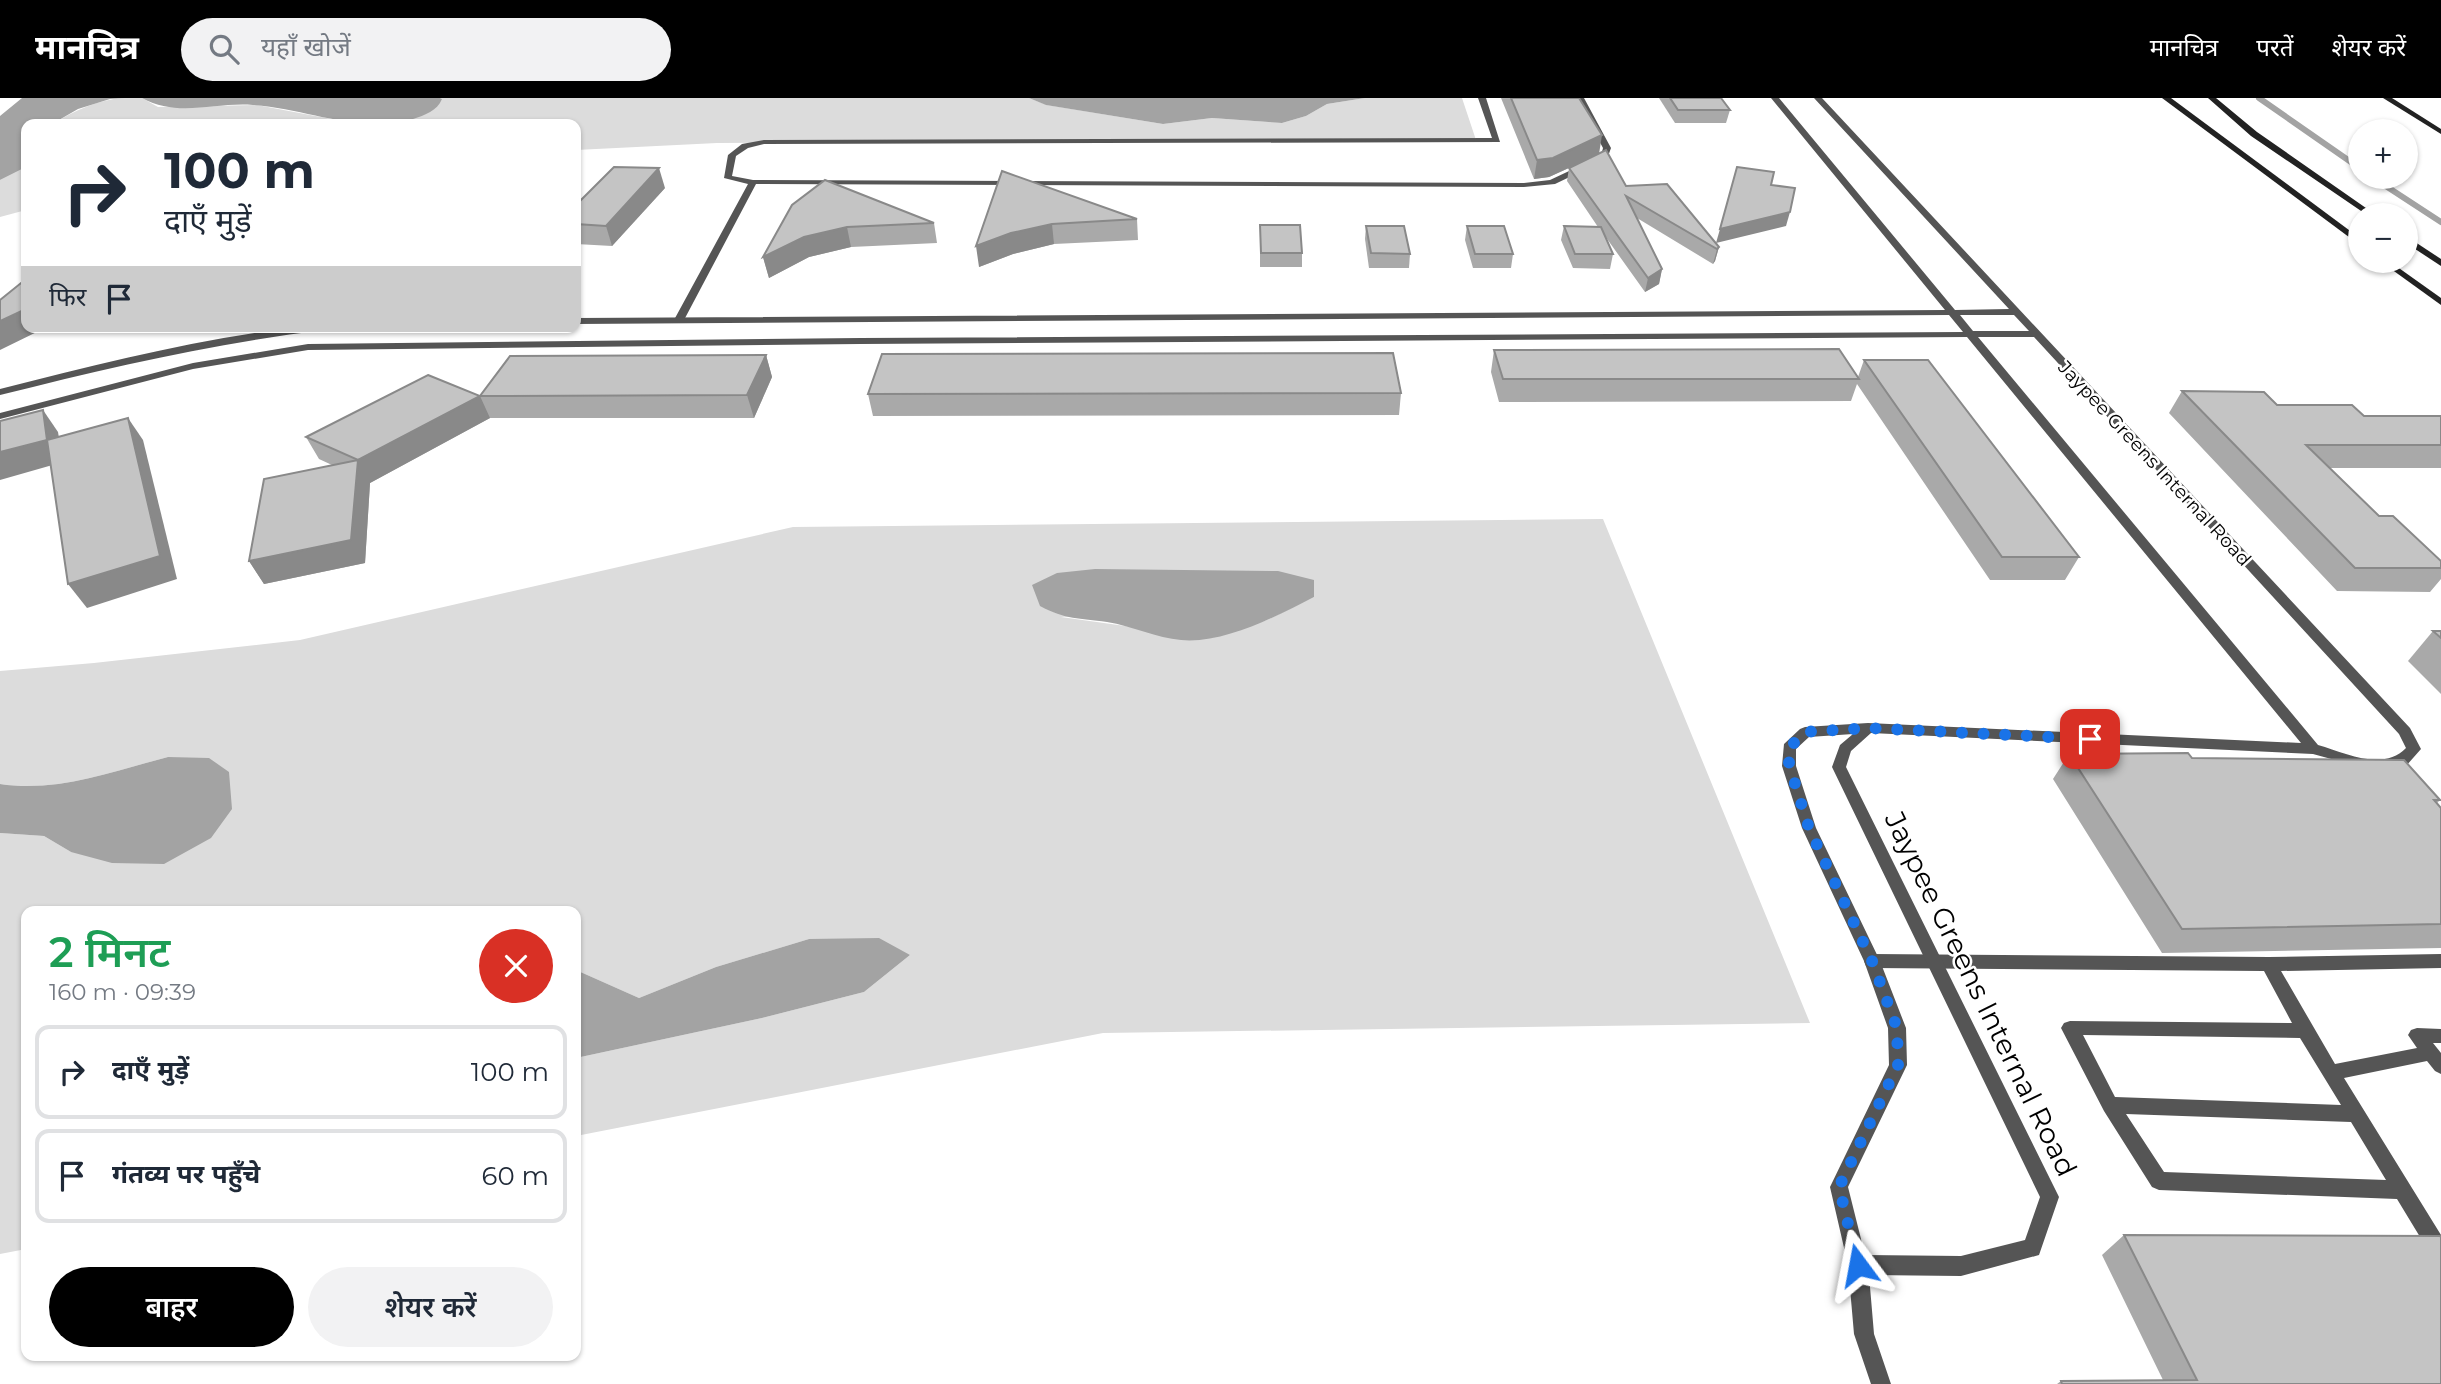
<!DOCTYPE html>
<html lang="hi">
<head>
<meta charset="utf-8">
<style>
  :root { --surface:#fff; --page:#f2f2f3; --text:#1f2937; --muted:#747a83; --line:#e0e1e3; --accent:#000 }
  body { margin:0; font-family:Montserrat,"Noto Sans Devanagari",sans-serif; background:var(--page); color:var(--text); height:100vh; display:flex; flex-direction:column; font-size:26px; white-space:nowrap }
  * { box-sizing:border-box; margin:0 }
  p { font-size:23px; color:var(--muted) }
  .icon { flex:none; width:38px; height:38px; fill:none; stroke:currentColor; stroke-width:2; stroke-linecap:round; stroke-linejoin:round }
  .map { position:relative; flex:1; overflow:hidden }
  .side { position:absolute; left:21px; top:808px; width:560px; height:455px; display:flex; flex-direction:column; background:var(--surface); border-radius:14px; box-shadow:0 2px 5px #0004 }
  .side>* { flex:none }
  .guide { position:absolute; left:21px; top:21px; width:560px; height:214px; border-radius:14px; box-shadow:0 2px 5px #0004; background:#fff; color:var(--text); overflow:hidden }
  .buttons { position:absolute; left:2348px; top:21px; display:grid; gap:14px }
  .buttons a { display:grid; place-items:center; width:70px; height:70px; border-radius:50%; background:var(--surface); box-shadow:0 2px 5px #0004; font-size:35px }
  .pin { position:absolute; display:grid; place-items:center; width:60px; height:60px; color:#fff; margin:-30px; border-radius:14px; box-shadow:0 4px 10px #0006 }
  .me { position:absolute; width:77px; margin:-38px; rotate:347deg; stroke-linejoin:round; filter:drop-shadow(0 0 5px #0008) }
  .turn { display:flex; align-items:center; gap:24px; height:147px; padding:0 28px; font-size:32px }
  .turn .icon { width:91px; height:91px; stroke-width:2.5 }
  .turn b { display:block; font-size:49px; line-height:60px }
  .then { display:flex; align-items:center; height:66px; padding:0 28px; background:#0003; gap:14px; font-size:26px }
  .round { display:grid; place-items:center; flex:none; width:74px; height:74px; border-radius:37px; background:var(--page) }
  .head { display:flex; align-items:center; justify-content:space-between; height:119px; padding:0 28px }
  h1 { font-size:42px; font-weight:600; line-height:52px; color:#1e9e55 }
  .cta { display:flex; gap:14px; margin-top:auto; padding:14px 28px }
  .cta a { flex:1; height:80px; border-radius:42px; background:var(--accent); color:#fff; font-size:28px; font-weight:600; line-height:80px; text-align:center }
  .cta a+a { background:var(--page); color:var(--text) }
  ul { padding:0; list-style:none }
  li { display:flex; align-items:center; gap:21px; height:94px; margin:0 14px 10px; padding:0 14px; border:4px solid var(--line); border-radius:14px }
  li div { flex:1 }
  li b { display:block; font-size:26px }
  li em { font-style:normal }
  header { display:flex; align-items:center; gap:42px; box-sizing:border-box; height:98px; padding:0 35px; background:var(--accent); color:#fff }
  header strong { font-size:33px }
  nav { display:flex; gap:38px; margin-inline-start:auto; font-size:24px }
  .search { width:490px; height:63px; background:var(--page); display:flex; align-items:center; gap:18px; box-sizing:border-box; padding:0 24px; border-radius:38px; color:var(--muted); font-size:26px }
  .map>svg:first-child { display:block }
</style>
</head>
<body>
<header>
<strong>मानचित्र</strong>
<div class="search"><svg class="icon" aria-label="search" viewBox="0 0 24 24"><circle cx="10" cy="10" r="6"/><path d="M15 15l6 6"/></svg>यहाँ खोजें</div>
<nav><a>मानचित्र</a><a>परतें</a><a>शेयर करें</a></nav>
</header>
<div class="map">
<svg width="2441" height="1286" viewBox="0 0 2441 1286">
  <rect width="100%" height="100%" fill="#fff"/>
  <g fill="#dcdcdc" fill-rule="evenodd">
    <path d="M125,0H142L158,9L257,7L358,26H52C75,13 98,1 125,0Z"/>
    <polygon points="440,0 1029,0 1047,7 1163,26 1212,20 1282,25 1306,18 1327,6 1365,0 1462,0 1476,42 717,45 576,52 576,26 372,26 401,24 442,1"/>
    <polygon points="26,69 26,112 0,119 0,82"/>
    <path d="M1603,421L1810,925L1103,935L576,1038V960L762,920L864,894L910,857L809,841L716,869L639,900L576,872V814H26V1151L0,1156V735L44,738L71,754L168,659C113,673 57,695 0,686V573L94,565L300,542L793,429ZM1314,499L1267,522L1211,540L1061,519Z"/>
  </g>
  <g fill="#a3a3a3">
    <polygon points="22,0 125,0 110,1 78,11 52,26 26,26 26,69 0,82 0,18"/>
    <path d="M142,0H440L442,1C437,13 425,17 413,21C357,36 308,11 253,7C214,4 178,20 142,0Z"/>
    <polygon points="1029,0 1365,0 1327,6 1306,18 1282,25 1212,20 1163,26 1046,7"/>
    <path d="M1095,471L1278,473L1314,482V499C1277,518 1224,546 1181,542C1157,540 1132,528 1107,524C1079,520 1066,522 1040,508L1032,487L1057,475Z"/>
    <path d="M168,659L209,660L229,674L232,711L211,740L164,766L112,765L71,754L44,738L0,735V686C57,695 113,673 168,659Z"/>
    <polygon points="879,840 910,857 864,894 762,920 576,960 576,872 639,900 716,869 809,841"/>
  </g>
  <g fill="none" stroke-linecap="round" stroke-linejoin="round">
    <g stroke="#a3a3a3" stroke-width="6">
      <polyline points="2259,0 2361,71"/>
      <polyline points="2372,79 2441,124"/>
    </g>
    <g fill="#555" fill-rule="evenodd">
      <polygon points="1478,0 1486,0 1500,44 764,46 748,50 736,58 732,78 753,82 1524,85 1550,82 1601,58 1603,50 1576,0 1584,0 1611,50 1607,61 1555,86 1524,89 756,86 684,222 679,225 674,222 748,86 724,80 728,57 742,46 764,42 1492,40"/>
      <path d="M1872,856L2269,859L2441,856V870L2281,873L2335,966L2417,950L2408,937L2411,932L2417,930L2441,931V945H2433L2441,955V976L2435,973L2427,963L2344,980L2441,1137V1165L2434,1162L2397,1101L2159,1092L2152,1089L2104,1013L2061,930L2064,925L2070,923L2292,925L2264,873L1872,870L1866,868L1864,863L1866,858ZM2083,937L2300,940L2341,1007L2115,999ZM2126,1016L2351,1024L2386,1082L2164,1074Z"/>
    </g>
    <g fill="#555" fill-rule="evenodd">
      <path d="M1771,0H1779L1955,212L2009,211L1814,0H1822L2410,630L2421,651L2406,668L2375,673L2313,656L1871,635L1851,653L1846,669L2059,1099L2039,1157L1961,1178L1869,1177L1874,1236L1891,1286H1871L1854,1236L1848,1167L1830,1089L1889,967L1888,930L1864,863L1802,730L1782,668L1784,646L1800,631L1805,629L1868,625L2301,645L1967,239L860,246L308,252L193,271L0,321V315L193,265L308,246L860,240L1963,234L1949,217L576,226V220L1945,212ZM1960,217H2014L2029,233H1973ZM1978,239H2034L2399,636L2406,650C2383,674 2346,655 2318,647ZM1853,636L1840,647L1832,669L2040,1099L2025,1142L1961,1158L1865,1157L1848,1089L1907,967L1906,930L1880,863L1816,730L1796,668V651L1809,639Z"/>
      <path d="M298,229H330L325,232C215,245 108,270 0,297V291C98,266 197,241 298,229Z"/>
    </g>
    <g fill="#222" fill-rule="evenodd">
      <polygon points="2162,0 2171,0 2361,141 2361,148"/>
      <polygon points="2208,0 2216,0 2257,34 2376,117 2367,117 2251,38"/>
      <polygon points="2383,0 2392,0 2441,31 2441,36"/>
      <polygon points="2406,138 2441,161 2441,168 2406,145"/>
      <polygon points="2380,163 2389,163 2441,200 2441,207"/>
    </g>
  </g>
  <g fill="#a9a9a9">
    <polygon points="1501,0 1579,0 1599,56 1626,88 1719,149 1715,163 1713,166 1637,120 1662,171 1659,186 1645,194 1605,138 1613,156 1610,171 1573,170 1561,142 1564,128 1598,129 1567,83 1569,70 1549,79 1534,81"/>
    <polygon points="1659,0 1721,0 1730,12 1726,25 1675,25"/>
    <polygon points="1002,73 1137,121 1138,142 1054,146 1013,156 979,169"/>
    <polygon points="665,90 612,148 576,146 576,107"/>
    <polygon points="792,107 934,125 937,145 851,149 809,159 769,180 763,159"/>
    <polygon points="1260,127 1302,155 1302,169 1260,169"/>
    <polygon points="1366,128 1410,156 1409,170 1369,170 1365,141"/>
    <polygon points="1467,128 1513,156 1511,170 1473,170 1465,142"/>
    <polygon points="1494,252 1858,279 1864,262 2079,459 2065,482 1990,482 1857,286 1851,303 1499,304 1491,274"/>
    <polygon points="766,257 772,279 754,320 490,320 370,385 365,465 264,486 249,463 332,367 319,361 306,339 480,298"/>
    <polygon points="2182,293 2277,307 2364,318 2441,318 2441,370 2329,370 2379,418 2441,463 2441,481 2430,494 2337,493 2169,315"/>
    <polygon points="1401,295 1399,317 873,318 868,296"/>
    <polygon points="2433,533 2441,533 2441,596 2408,563"/>
    <polygon points="2069,656 2192,660 2440,702 2437,705 2441,710 2441,850 2162,855 2053,681"/>
    <polygon points="2124,1137 2441,1286 2057,1286 2061,1283 2163,1282 2102,1157"/>
  </g>
  <g fill="#898989">
    <polygon points="1602,37 1599,56 1549,79 1534,81 1537,62"/>
    <polygon points="659,70 665,90 612,148 606,128"/>
    <polygon points="1790,114 1786,128 1716,145 1720,131"/>
    <polygon points="1052,126 1054,146 1013,156 979,169 976,148 1011,135"/>
    <polygon points="847,129 851,149 809,159 769,180 763,159 804,139"/>
    <polygon points="1719,149 1715,163 1713,166 1717,151"/>
    <polygon points="1662,171 1659,186 1645,194 1648,180"/>
    <polygon points="26,211 26,229 47,229 0,252 0,223"/>
    <polygon points="766,257 772,279 754,320 747,297"/>
    <polygon points="480,298 490,320 370,385 365,465 264,486 249,463 358,362"/>
    <polygon points="43,312 58,334 63,364 0,382 0,354"/>
    <polygon points="128,320 143,342 177,481 87,510 68,486"/>
  </g>
  <g fill="#c4c4c4" stroke="#898989" stroke-width="2">
    <polygon points="1511,0 1579,0 1602,37 1553,60 1537,62"/>
    <polygon points="1670,0 1721,0 1730,12 1678,12"/>
    <polygon points="1606,52 1626,88 1667,86 1719,149 1717,151 1626,98 1662,171 1648,180 1569,70"/>
    <polygon points="614,69 659,70 606,128 576,126 576,107"/>
    <polygon points="1737,69 1774,74 1771,87 1795,90 1790,114 1720,131"/>
    <polygon points="1002,73 1137,121 1052,126 1011,135 976,148"/>
    <polygon points="825,82 934,125 847,129 804,139 763,159 792,107"/>
    <polygon points="1260,127 1300,127 1302,155 1261,155"/>
    <polygon points="1366,128 1404,128 1410,156 1371,155"/>
    <polygon points="1467,128 1504,128 1513,156 1475,156"/>
    <polygon points="1564,128 1601,129 1613,156 1575,156"/>
    <polygon points="26,181 26,211 0,223 0,202"/>
    <polygon points="1839,251 1859,281 1503,281 1494,252"/>
    <polygon points="1393,255 1401,295 868,296 882,256"/>
    <polygon points="766,257 747,297 480,298 510,258"/>
    <polygon points="1864,262 1928,262 2079,459 2002,459"/>
    <polygon points="428,277 480,298 358,362 306,339"/>
    <polygon points="2182,293 2264,294 2277,307 2352,307 2364,318 2441,318 2441,347 2306,347 2379,418 2393,418 2441,463 2441,470 2355,470"/>
    <polygon points="43,312 47,342 0,354 0,323"/>
    <polygon points="128,320 160,458 68,486 47,342"/>
    <polygon points="358,362 351,442 249,463 264,381"/>
    <polygon points="2433,533 2441,533 2441,540"/>
    <polygon points="2188,655 2192,660 2404,662 2440,702 2434,702 2441,710 2441,826 2182,831 2069,656"/>
    <polygon points="2124,1137 2440,1138 2441,1139 2441,1286 2062,1286 2061,1283 2197,1282"/>
  </g>
  <g fill="none" stroke-linecap="round" stroke-linejoin="round">
    <polyline stroke="#1a73e8" stroke-width="12" stroke-dasharray="0 21.6" points="1858,1167 1839,1089 1898,967 1897,930 1872,863 1809,730 1789,667 1789,650 1805,634 1868,630 2090,641"/>
  </g>
  <g text-anchor="middle" stroke-width="5" stroke-linejoin="round" paint-order="stroke">
    <g font-size="19" fill="#000" stroke="#fff">
      <text transform="translate(2155 365) rotate(47)" y="7">Jaypee Greens Internal Road</text>
    </g>
    <g font-size="28" fill="#000" stroke="#fff">
      <text transform="translate(1981 896) rotate(64)" y="10">Jaypee Greens Internal Road</text>
    </g>
  </g>
</svg>
<div class="buttons">
<a>+</a>
<a>−</a>
</div>
<div class="pin" style="left:2090px;top:641px;background:#d93025"><svg class="icon" aria-label="arrive" viewBox="0 0 24 24"><path d="M6 21V4h12l-3 4 3 4H6"/></svg></div>
<svg class="me" style="left:1858px;top:1167px" viewBox="-20 -20 40 40"><path d="M0-17L14 15 0 8-14 15z" fill="#1a73e8" stroke="#fff" stroke-width="4"/></svg>
<div class="guide">
<div class="turn"><svg class="icon" aria-label="right" viewBox="0 0 24 24"><path d="M7 20v-9h11M14 6l5 5-5 5"/></svg><div><b>100 m</b>दाएँ मुड़ें</div></div>
<div class="then">फिर<svg class="icon" aria-label="arrive" viewBox="0 0 24 24"><path d="M6 21V4h12l-3 4 3 4H6"/></svg></div>
</div>
<section class="side">
<div class="head"><div><h1>2 मिनट</h1><p>160 m · 09:39</p></div><a class="round" style="background:#d93025;color:#fff"><svg class="icon" aria-label="close" viewBox="0 0 24 24"><path d="M6 6l12 12M18 6L6 18"/></svg></a></div>
<ul>
<li><svg class="icon" aria-label="right" viewBox="0 0 24 24"><path d="M7 20v-9h11M14 6l5 5-5 5"/></svg><div><b>दाएँ मुड़ें</b></div><em>100 m</em></li>
<li><svg class="icon" aria-label="arrive" viewBox="0 0 24 24"><path d="M6 21V4h12l-3 4 3 4H6"/></svg><div><b>गंतव्य पर पहुँचे</b></div><em>60 m</em></li>
</ul>
<div class="cta"><a>बाहर</a><a>शेयर करें</a></div>
</section>
</div>
</body>
</html>
